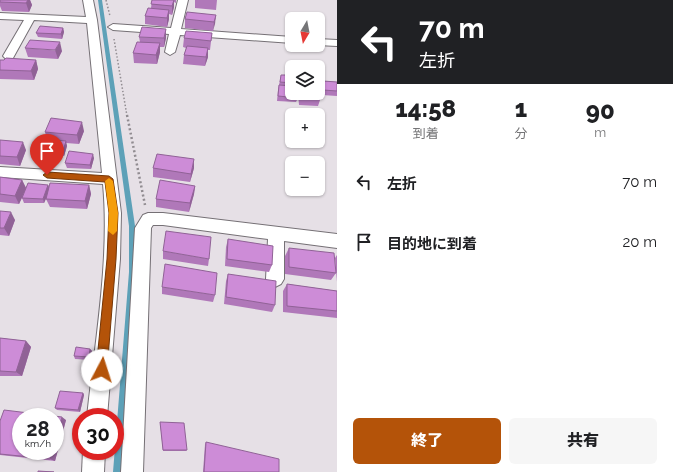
<!DOCTYPE html>
<html lang="ja">
<head>
<meta charset="utf-8">
<style>
  :root { --surface:#fff; --page:#f6f6f6; --text:#202124; --muted:#757577; --accent:#b45309 }
  body { margin:0; font-family:Raleway,"Noto Sans JP",sans-serif; background:var(--page); color:var(--text); height:100vh; display:flex; flex-direction:column; font-size:15px; white-space:nowrap }
  * { box-sizing:border-box; margin:0 }
  p { font-size:13px; color:var(--muted) }
  .icon { flex:none; width:22px; height:22px; fill:none; stroke:currentColor; stroke-width:2; stroke-linecap:round; stroke-linejoin:round }
  .map { position:relative; flex:1; overflow:hidden }
  .panel { display:flex; flex-direction:column; background:var(--surface); width:336px }
  .panel>* { flex:none }
  .banner { background:#202124; color:#fff; overflow:hidden }
  .needle { width:26px; rotate:190deg }
  .buttons { position:absolute; left:285px; top:12px; display:grid; gap:8px }
  .buttons a { display:grid; place-items:center; width:40px; height:40px; border-radius:6px; background:var(--surface); box-shadow:0 1px 3px #0004; font-size:20px }
  .speed { position:absolute; left:12px; top:408px; display:flex; gap:8px; font-size:20px; font-weight:700; text-align:center }
  .speed>* { display:grid; place-content:center; width:52px; height:52px; border-radius:50%; background:var(--surface); box-shadow:0 1px 3px #0004; line-height:1 }
  .speed small { font-size:10px; font-weight:400 }
  .speed .limit { border:6px solid #d22; background:#fff; color:#111 }
  .pin { position:absolute; display:grid; place-items:center; width:34px; height:34px; color:#fff; margin:-41px -17px; border-radius:50% 50% 50% 0; rotate:-45deg; box-shadow:0 0 4px #0007 }
  .pin .icon { rotate:45deg }
  .me { position:absolute; width:44px; margin:-22px; rotate:5deg; stroke-linejoin:round; filter:drop-shadow(0 0 3px #0008) }
  .turn { display:flex; align-items:center; gap:14px; height:84px; padding:0 16px; font-size:18px }
  .turn .icon { width:52px; height:52px; stroke-width:2.5 }
  .turn b { display:block; font-size:28px; line-height:34px }
  .eta { display:flex; justify-content:space-evenly; align-items:center; height:68px; text-align:center }
  .eta b { font-size:24px; font-weight:800; line-height:28px }
  .button { display:flex; gap:8px; margin-top:auto; padding:8px 16px }
  .button a { flex:1; height:46px; border-radius:6px; background:var(--accent); color:#fff; font-size:16px; font-weight:800; line-height:46px; text-align:center }
  .button a+a { background:var(--page); color:var(--text) }
  ul { padding:0; list-style:none }
  li { display:flex; align-items:center; gap:12px; height:60px; padding:0 16px }
  li div { flex:1 }
  li b { display:block; font-size:15px }
  li em { font-style:normal }
  main { display:flex; flex:1; min-height:0 }
  .map>svg:first-child { display:block }
</style>
</head>
<body>
<main>
<div class="map">
<svg width="337" height="472" viewBox="0 0 337 472">
  <rect width="100%" height="100%" fill="#e6e0e6"/>
  <g fill="none" stroke-linecap="round" stroke-linejoin="round">
    <polygon fill="#5da1b8" fill-rule="evenodd" points="98,0 102,0 135,226 135,272 121,472 113,472 129,272 129,226"/>
    <defs>
      <g id="street">
        <path d="M83,0H93L97,20L121,213L120,259L107,417H87C95,341 110,259 103,184L0,177V167L102,173L87,23L34,20L13,58H5L3,56L24,20L0,19V13L86,17Z"/>
        <polygon points="178,0 188,0 181,29 292,37 292,43 180,35 175,52 170,55 165,52 169,34 113,30 108,27 113,24 171,28"/>
        <polygon points="318,39 337,40 337,46 317,45"/>
        <polygon points="148,213 163,213 337,234 337,248 284,241 284,279 281,284 275,287 269,284 266,279 268,239 163,225 153,225 151,228 143,472 121,472 135,228 143,215"/>
        <polygon points="83,451 105,451 104,472 82,472"/>
      </g>
    </defs>
    <use href="#street" stroke="#757075" stroke-width="2"/>
    <g stroke="#918c91" stroke-width="1.5" stroke-dasharray="1.5 2" stroke-linecap="butt">
      <polyline points="106,0 110,16"/>
      <polyline points="114,39 127,116"/>
    </g>
    <polyline stroke="#918c91" stroke-width="2.5" stroke-dasharray="2 2.5" stroke-linecap="butt" points="127,115 145,205"/>
    <use href="#street" fill="#fff" fill-rule="evenodd"/>
  </g>
  <g fill="#b078b9">
    <polygon points="0,0 30,0 32,5 29,12 2,11 0,6"/>
    <polygon points="152,0 176,0 176,3 174,2 174,7 172,15 169,14 169,19 167,27 145,24 145,16 151,8"/>
    <polygon points="195,0 217,0 216,10 195,8"/>
    <polygon points="216,15 213,31 185,28 185,19"/>
    <polygon points="63,28 64,32 62,39 38,37 36,33"/>
    <polygon points="212,33 210,50 208,50 208,57 205,66 183,64 184,55 186,48 183,47 184,38"/>
    <polygon points="139,37 166,38 164,47 160,47 160,52 157,64 134,63 133,53 140,42"/>
    <polygon points="25,48 62,51 58,59 28,57"/>
    <polygon points="0,60 36,60 38,69 34,80 0,79"/>
    <polygon points="281,75 292,75 292,93 298,98 296,102 277,101 278,90"/>
    <polygon points="323,81 337,82 337,96 322,95 321,86"/>
    <polygon points="298,93 318,93 321,97 318,106 299,105"/>
    <polygon points="84,131 79,144 66,143 67,146 64,156 41,154 39,150 47,139 45,132"/>
    <polygon points="0,140 26,150 20,166 0,164"/>
    <polygon points="94,158 91,169 67,168 65,163"/>
    <polygon points="153,168 194,168 190,182 153,177"/>
    <polygon points="0,177 22,180 26,188 48,185 49,188 89,185 91,194 87,209 50,207 46,199 44,203 24,203 22,198 19,204 0,202"/>
    <polygon points="195,186 194,194 189,212 156,207 156,199"/>
    <polygon points="0,211 15,220 9,236 0,235"/>
    <polygon points="228,239 272,265 269,272 225,266 226,247"/>
    <polygon points="289,248 336,273 331,280 285,274 285,256"/>
    <polygon points="163,251 209,259 208,266 163,259"/>
    <polygon points="337,255 337,282 335,258"/>
    <polygon points="228,274 275,305 272,312 224,304 226,281"/>
    <polygon points="287,284 337,291 337,318 283,312 283,291"/>
    <polygon points="162,287 215,295 213,302 162,294"/>
    <polygon points="0,338 26,341 31,347 22,376 0,376"/>
    <polygon points="90,349 92,351 90,360 75,359 74,356"/>
    <polygon points="83,393 84,395 80,412 57,410 55,408"/>
    <polygon points="66,420 55,461 0,455 0,421"/>
    <polygon points="160,422 187,450 186,451 163,451"/>
    <polygon points="206,442 279,472 203,472 205,444"/>
  </g>
  <g fill="#906296">
    <polygon points="28,0 30,0 32,5 29,12 26,3"/>
    <polygon points="174,0 174,7 172,15 172,6"/>
    <polygon points="169,10 169,19 167,27 167,18"/>
    <polygon points="216,15 215,24 213,31 214,22"/>
    <polygon points="63,28 64,32 62,39 61,34"/>
    <polygon points="166,29 166,38 164,47 164,38"/>
    <polygon points="60,42 62,51 58,59 55,50"/>
    <polygon points="160,43 160,52 157,64 156,55"/>
    <polygon points="208,48 208,57 205,66 206,57"/>
    <polygon points="36,60 38,69 34,80 31,71"/>
    <polygon points="82,122 84,131 79,144 77,135"/>
    <polygon points="66,141 67,146 64,156 63,151"/>
    <polygon points="23,142 26,150 20,166 17,157"/>
    <polygon points="93,154 94,158 91,169 90,165"/>
    <polygon points="194,159 194,168 190,182 191,174"/>
    <polygon points="22,180 26,188 19,204 15,196"/>
    <polygon points="48,185 50,189 44,203 43,199"/>
    <polygon points="89,185 91,194 87,209 85,201"/>
    <polygon points="195,186 194,194 189,212 190,203"/>
    <polygon points="11,212 15,220 9,236 4,228"/>
    <polygon points="26,341 31,347 22,376 16,372"/>
    <polygon points="90,349 92,351 90,360 89,357"/>
    <polygon points="83,393 84,395 80,412 78,410"/>
    <polygon points="62,417 66,420 55,461 50,459 52,451 55,451 55,442"/>
  </g>
  <g fill="#cd8cd7" stroke="#906296">
    <polygon points="0,0 28,0 26,3 0,2"/>
    <polygon points="152,0 174,0 172,6 151,4"/>
    <polygon points="148,8 169,10 167,18 145,16"/>
    <polygon points="187,12 216,15 214,22 185,19"/>
    <polygon points="40,26 63,28 61,34 36,33"/>
    <polygon points="142,27 166,29 164,38 139,37"/>
    <polygon points="186,31 212,33 211,41 184,38"/>
    <polygon points="30,40 60,42 55,50 25,48"/>
    <polygon points="137,42 160,43 156,55 133,53"/>
    <polygon points="187,46 208,48 206,57 184,55"/>
    <polygon points="6,58 36,60 31,71 0,70 0,60 4,60"/>
    <polygon points="281,75 292,75 292,83 280,82"/>
    <polygon points="323,81 337,82 337,91 323,90"/>
    <polygon points="318,82 321,82 321,97 302,96 302,93 318,93"/>
    <polygon points="279,85 292,86 292,93 298,93 298,98 278,96"/>
    <polygon points="51,118 82,122 77,135 45,132"/>
    <polygon points="44,139 66,141 63,151 39,150"/>
    <polygon points="0,140 23,142 17,157 0,156"/>
    <polygon points="69,151 93,154 90,165 65,163"/>
    <polygon points="157,154 194,159 191,174 153,168"/>
    <polygon points="0,177 22,180 15,196 0,194"/>
    <polygon points="160,180 195,186 190,203 156,199"/>
    <polygon points="28,183 48,185 43,199 22,198"/>
    <polygon points="50,183 89,185 85,201 46,199"/>
    <polygon points="0,211 11,212 4,228 0,228"/>
    <polygon points="166,231 211,237 209,259 163,251"/>
    <polygon points="228,239 273,246 272,265 227,259"/>
    <polygon points="289,248 334,253 336,273 289,267"/>
    <polygon points="165,264 217,273 215,295 162,287"/>
    <polygon points="228,274 276,281 275,305 226,297"/>
    <polygon points="287,284 337,291 337,311 287,306"/>
    <polygon points="0,338 26,341 16,372 0,371"/>
    <polygon points="76,347 90,349 89,357 74,356"/>
    <polygon points="60,391 83,393 78,410 55,408"/>
    <polygon points="4,410 62,417 55,442 55,417 21,417 21,451 52,451 50,459 0,454 0,421"/>
    <polygon points="160,422 184,423 187,450 163,450"/>
    <polygon points="206,442 279,459 279,472 204,472"/>
    <polygon points="38,471 54,472 38,472"/>
  </g>
  <polygon fill="#b45309" stroke="#753606" points="47,172 109,176 113,179 118,213 116,259 107,370 106,374 102,375 98,374 96,370 107,259 109,213 105,182 47,178 43,175"/>
  <polygon fill="#f59e0b" points="109,178 113,181 118,213 117,231 113,235 108,231 109,213 105,181"/>
</svg>
<div class="buttons">
<a><svg class="needle" viewBox="-14 -14 28 28"><path d="M0-13l5 13h-10z" fill="#e53935"/><path d="M0 13l5-13h-10z" fill="#757577"/></svg></a>
<a><svg class="icon" aria-label="layers" viewBox="0 0 24 24"><path d="M12 4l9 5-9 5-9-5zM3 14l9 5 9-5"/></svg></a>
<a>+</a>
<a>−</a>
</div>
<div class="speed"><div>28<small>km/h</small></div><div class="limit">30</div></div>
<div class="pin" style="left:47px;top:175px;background:#d93025"><svg class="icon" aria-label="arrive" viewBox="0 0 24 24"><path d="M6 21V4h12l-3 4 3 4H6"/></svg></div>
<svg class="me" style="left:102px;top:370px" viewBox="-20 -20 40 40"><circle r="19" fill="#fff"/><path d="M0-13L10 11 0 6-10 11z" fill="#b45309"/></svg>
</div>
<section class="panel">
<div class="banner">
<div class="turn"><svg class="icon" aria-label="left" viewBox="0 0 24 24"><path d="M17 20v-9H6M10 6l-5 5 5 5"/></svg><div><b>70 m</b>左折</div></div>
</div>
<div class="eta">
<div><b>14:58</b><p>到着</p></div>
<div><b>1</b><p>分</p></div>
<div><b>90</b><p>m</p></div>
</div>
<ul>
<li><svg class="icon" aria-label="left" viewBox="0 0 24 24"><path d="M17 20v-9H6M10 6l-5 5 5 5"/></svg><div><b>左折</b></div><em>70 m</em></li>
<li><svg class="icon" aria-label="arrive" viewBox="0 0 24 24"><path d="M6 21V4h12l-3 4 3 4H6"/></svg><div><b>目的地に到着</b></div><em>20 m</em></li>
</ul>
<div class="button"><a>終了</a><a>共有</a></div>
</section>
</main>
</body>
</html>
